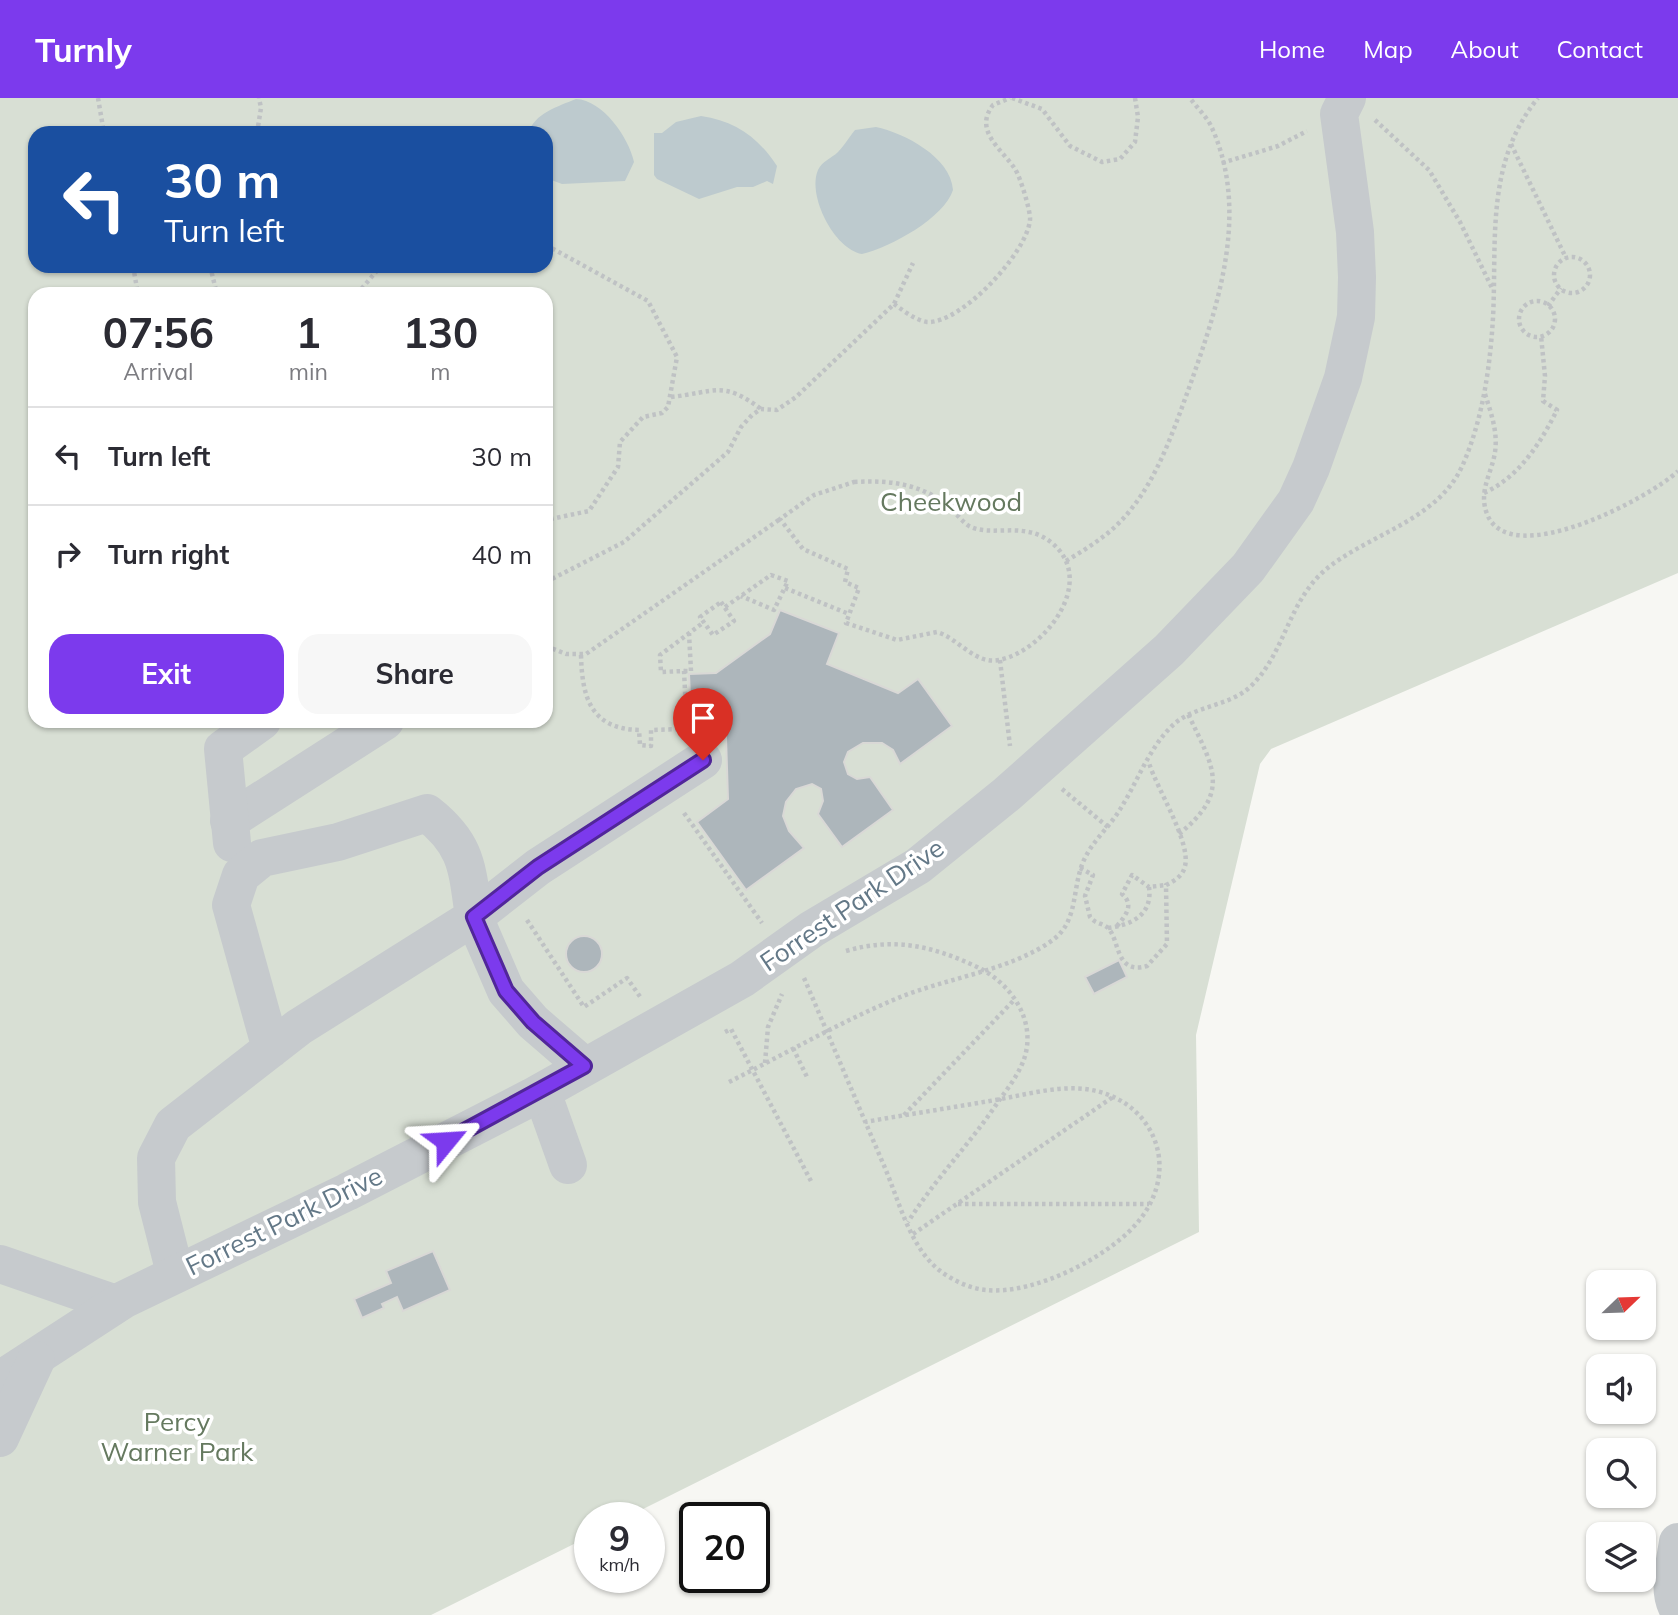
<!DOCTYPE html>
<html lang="en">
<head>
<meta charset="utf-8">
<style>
  :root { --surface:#fff; --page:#f7f7f7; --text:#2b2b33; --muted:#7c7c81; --line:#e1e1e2; --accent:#7c3aed }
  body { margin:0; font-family:Mulish,sans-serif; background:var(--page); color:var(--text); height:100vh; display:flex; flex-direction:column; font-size:26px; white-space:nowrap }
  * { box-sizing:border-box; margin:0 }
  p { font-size:23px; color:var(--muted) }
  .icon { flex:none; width:38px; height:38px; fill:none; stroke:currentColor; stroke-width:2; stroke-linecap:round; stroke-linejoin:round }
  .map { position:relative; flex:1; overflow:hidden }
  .panel { position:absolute; left:28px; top:189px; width:525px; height:441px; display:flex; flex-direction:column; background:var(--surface); border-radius:21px; box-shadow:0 2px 5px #0004 }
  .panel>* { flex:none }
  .guide { position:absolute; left:28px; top:28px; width:525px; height:147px; border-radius:21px; box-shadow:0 2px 5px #0004; background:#1a4fa0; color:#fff; overflow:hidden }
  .needle { width:46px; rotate:67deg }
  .tools { position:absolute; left:1586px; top:1172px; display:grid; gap:14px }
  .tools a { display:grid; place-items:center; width:70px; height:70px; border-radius:14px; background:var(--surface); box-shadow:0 2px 5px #0004; font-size:35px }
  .speed { position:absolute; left:574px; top:1404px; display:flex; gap:14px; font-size:35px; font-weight:700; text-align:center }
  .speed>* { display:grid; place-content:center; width:91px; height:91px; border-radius:50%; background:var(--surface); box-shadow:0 2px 5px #0004; line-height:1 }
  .speed small { font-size:18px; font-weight:400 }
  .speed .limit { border:4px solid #111; border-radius:10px; background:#fff; color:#111 }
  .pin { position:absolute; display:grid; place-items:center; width:60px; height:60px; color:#fff; margin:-72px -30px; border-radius:50% 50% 50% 0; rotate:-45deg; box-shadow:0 0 7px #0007 }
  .pin .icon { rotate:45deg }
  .me { position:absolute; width:77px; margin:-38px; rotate:63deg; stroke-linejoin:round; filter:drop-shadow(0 0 5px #0008) }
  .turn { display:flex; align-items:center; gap:24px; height:147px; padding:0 21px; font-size:32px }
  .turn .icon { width:91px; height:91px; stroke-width:2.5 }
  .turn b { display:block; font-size:49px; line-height:60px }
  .eta { display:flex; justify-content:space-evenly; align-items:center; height:119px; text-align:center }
  .eta b { font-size:42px; font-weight:700; line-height:49px }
  .button { display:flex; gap:14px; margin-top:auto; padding:14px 21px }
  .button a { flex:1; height:80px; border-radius:21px; background:var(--accent); color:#fff; font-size:28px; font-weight:700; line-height:80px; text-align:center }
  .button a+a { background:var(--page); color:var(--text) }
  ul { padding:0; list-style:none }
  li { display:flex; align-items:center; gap:21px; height:98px; padding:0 21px; border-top:2px solid var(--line) }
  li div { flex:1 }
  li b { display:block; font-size:26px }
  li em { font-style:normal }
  header { display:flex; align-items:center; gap:42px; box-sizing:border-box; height:98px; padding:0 35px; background:var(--accent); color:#fff }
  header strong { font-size:33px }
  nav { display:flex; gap:38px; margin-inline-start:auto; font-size:24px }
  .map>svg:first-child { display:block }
</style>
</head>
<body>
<header>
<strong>Turnly</strong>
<nav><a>Home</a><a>Map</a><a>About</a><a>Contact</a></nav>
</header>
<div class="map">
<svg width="1678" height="1517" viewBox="0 0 1678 1517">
  <rect width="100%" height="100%" fill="#f7f7f3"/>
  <path fill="#d8dfd4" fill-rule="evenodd" d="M0,0H1678V475L1271,651L1260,666L1196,937L1199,1134L627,1419H590V1438L431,1517H0ZM35,35H546V168H35ZM35,196H546V623H35Z"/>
  <g fill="#bdcace">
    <path d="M576,1C603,2 629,40 634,64L625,83L562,86L546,80V35H529C533,16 559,8 576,1Z"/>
    <path d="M701,18C735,23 758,39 777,68L773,86L767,83L753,89H737L699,101L657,81L654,77V35H662L676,24Z"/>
    <path d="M876,29C904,35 951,59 953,92C944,120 891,149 862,156C834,151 807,97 818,72C822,63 832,60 838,54C845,47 849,39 855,32Z"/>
  </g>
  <g fill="#adb6bb" stroke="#d9d8d6" stroke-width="2">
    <polygon points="780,512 839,535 827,566 898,595 918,581 952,628 900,666 893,652 882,645 863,645 848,654 844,664 848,676 857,681 870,679 893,712 842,749 818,716 823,703 821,691 812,686 796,691 786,704 783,718 789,733 804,750 746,792 697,724 728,701 726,639 692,641 689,576 716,575 770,536"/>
    <circle cx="584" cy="856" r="18"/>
    <polygon points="1119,862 1127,879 1094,896 1085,879"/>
    <polygon points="433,1153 450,1192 403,1213 397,1199 382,1206 384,1210 362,1220 354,1201 391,1185 386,1173"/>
  </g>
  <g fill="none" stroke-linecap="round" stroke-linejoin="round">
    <g stroke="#bfc2c4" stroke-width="4.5" stroke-dasharray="3.5 3.5" stroke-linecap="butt">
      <polyline points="98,0 104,35"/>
      <polyline points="1012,0 1042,11 1070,48 1102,64 1120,61 1135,44 1138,19 1135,0"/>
      <polyline points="1375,22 1429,72 1460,124 1492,190"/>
      <polyline points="257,35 261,10 259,0"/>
      <polyline points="1511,46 1566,160"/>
      <polyline points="1222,65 1278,48 1307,33"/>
      <polyline points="546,147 648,203 677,259 668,309 662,315 643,319 620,344 618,369 589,413 546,422"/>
      <circle cx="1572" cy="177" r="18"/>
      <polyline points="133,168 138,196"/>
      <polyline points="210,168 217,196"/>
      <polyline points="357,196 381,168"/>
      <circle cx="1537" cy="221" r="18"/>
      <path d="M894,206C904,213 915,222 927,224C961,226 1027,155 1030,122C1031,114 1020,78 1015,71C1002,51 973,33 993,7L1010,0"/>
      <polyline points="1548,208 1561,190"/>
      <path d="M1485,296C1491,315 1498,334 1495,354C1492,375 1478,393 1487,416C1510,474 1650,400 1678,373"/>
      <path d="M671,299C716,294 722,282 761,311"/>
      <path d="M854,384C887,382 918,385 946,406C954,412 960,422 969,428C992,440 1024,422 1052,445C1098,483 1045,553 999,562C975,567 958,540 937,534L897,542L846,525L859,490L845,484L848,471L803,451L780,421L814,397Z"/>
      <path d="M1484,395C1519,379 1540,346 1557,312L1543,303L1545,278L1541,238"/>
      <path d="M1066,463C1091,448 1114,434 1132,410C1159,376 1174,331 1189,290C1218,208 1250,115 1212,30C1208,20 1197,10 1190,0"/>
      <polyline points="546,484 624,444 728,354 741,329 752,317 761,311 777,312 796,299 894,206 913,165"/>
      <polyline points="785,490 849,516"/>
      <polygon points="721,504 734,523 713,537 700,519"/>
      <polyline points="725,509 771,477 788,483 774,512 741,498"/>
      <polyline points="546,548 566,556 586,556 780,421"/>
      <path d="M581,557C582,598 590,631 639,632L640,647L651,648V632L684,631"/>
      <polyline points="1000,562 1010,648"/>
      <polyline points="684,573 691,573 689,535"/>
      <polyline points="687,632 684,573 661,574 660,557 704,524"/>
      <polyline points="1062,691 1108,729"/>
      <polyline points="684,715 762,825"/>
      <path d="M1179,736C1231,694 1214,670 1188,616"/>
      <path d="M1080,770L1093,777L1085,798L1090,819C1095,826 1103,825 1108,830C1120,842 1115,877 1147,868L1167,846L1166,787C1174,783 1183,778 1185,768C1191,744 1157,691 1149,665"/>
      <polyline points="527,822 584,909 627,880 641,900"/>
      <path d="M1117,828C1125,818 1135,807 1122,796L1132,777L1149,789"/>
      <path d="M1108,830C1131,827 1153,817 1149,789L1166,787"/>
      <path d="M846,853C894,839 932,848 975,868C1009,883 1036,920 1025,958C1020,975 1008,990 998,1004C970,1046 935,1081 908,1124"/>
      <path d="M804,880C831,943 858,1007 885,1070C899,1103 910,1149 939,1172C952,1182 970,1191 987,1192C1034,1197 1113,1158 1141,1120C1182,1066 1151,999 1085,991C1057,988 1028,996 1001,1001C956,1009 910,1016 865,1024"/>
      <polyline points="725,934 731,931 812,1085"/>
      <polyline points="793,950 807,979"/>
      <polyline points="765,965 768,929 782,896"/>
      <path d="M729,984C785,956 840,924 898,900C946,880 1013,872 1054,841C1080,821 1071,785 1086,758C1094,742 1109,729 1119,713C1136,687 1148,652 1170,630C1191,607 1227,610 1250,589C1285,556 1287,506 1324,473C1369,435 1440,423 1464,364C1483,319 1490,269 1493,220C1497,143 1485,65 1538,0"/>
      <polyline points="904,1017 1015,901"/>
      <polyline points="958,1106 1149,1106"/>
      <polyline points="913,1136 1113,999"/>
    </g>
    <g stroke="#c6cacd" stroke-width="38">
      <polyline points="229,723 385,623"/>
      <polyline points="232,745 223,651 262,623"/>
      <polyline points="584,968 533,924 506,893 474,819 538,769 703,662"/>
      <polyline points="542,994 568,1067"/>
      <polyline points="0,1166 116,1206"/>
      <path d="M175,1175L157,1104L156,1060L173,1027L299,929L474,819C467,771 468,747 427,715L338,744L262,760L241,777L231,807L271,951"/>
      <polyline points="0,1282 123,1202 347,1094 532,999 742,881 812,831 918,768 1007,696 1169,552 1248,470 1296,403 1311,370 1343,280 1356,219 1357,179 1355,134 1339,16 1347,0"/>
      <polyline points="0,1340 36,1262"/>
      <path d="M1678,1444C1675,1465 1667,1492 1678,1511"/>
    </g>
  </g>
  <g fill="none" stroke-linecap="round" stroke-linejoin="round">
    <defs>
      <polyline id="route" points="446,1043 584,968 533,924 506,893 474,819 538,769 703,662"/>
    </defs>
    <use href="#route" stroke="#51269a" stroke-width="18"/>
    <use href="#route" stroke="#7c3aed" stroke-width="12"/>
  </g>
  <g text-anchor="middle" stroke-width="7" stroke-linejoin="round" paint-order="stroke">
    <g font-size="26" fill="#65795f" stroke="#fff">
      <text x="951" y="413">Cheekwood</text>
      <text x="177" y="1333">Percy<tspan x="177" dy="30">Warner Park</tspan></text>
    </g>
    <g font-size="26" fill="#637887" stroke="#fff">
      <text transform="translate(852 807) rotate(-34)" y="9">Forrest Park Drive</text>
      <text transform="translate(284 1123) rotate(-26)" y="9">Forrest Park Drive</text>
    </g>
  </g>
</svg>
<div class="tools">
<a><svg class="needle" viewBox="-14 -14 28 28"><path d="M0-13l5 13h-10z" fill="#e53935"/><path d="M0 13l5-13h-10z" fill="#7c7c81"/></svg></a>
<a><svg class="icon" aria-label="sound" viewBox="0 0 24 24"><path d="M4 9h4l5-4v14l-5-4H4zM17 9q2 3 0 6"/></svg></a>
<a><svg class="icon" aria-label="search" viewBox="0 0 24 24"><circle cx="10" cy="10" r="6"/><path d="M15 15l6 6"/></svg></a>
<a><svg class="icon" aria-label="layers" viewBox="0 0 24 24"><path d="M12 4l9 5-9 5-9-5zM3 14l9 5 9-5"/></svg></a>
</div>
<div class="speed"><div>9<small>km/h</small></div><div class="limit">20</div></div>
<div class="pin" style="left:703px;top:662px;background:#d93025"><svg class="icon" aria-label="arrive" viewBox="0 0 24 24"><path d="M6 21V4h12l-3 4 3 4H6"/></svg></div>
<svg class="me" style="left:446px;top:1043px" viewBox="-20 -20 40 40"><path d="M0-17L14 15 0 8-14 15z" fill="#7c3aed" stroke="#fff" stroke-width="4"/></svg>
<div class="guide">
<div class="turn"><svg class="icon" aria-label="left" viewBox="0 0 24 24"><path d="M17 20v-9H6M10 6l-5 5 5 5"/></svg><div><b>30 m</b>Turn left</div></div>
</div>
<section class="panel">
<div class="eta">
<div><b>07:56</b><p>Arrival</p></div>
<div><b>1</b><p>min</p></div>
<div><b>130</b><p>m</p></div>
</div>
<ul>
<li><svg class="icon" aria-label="left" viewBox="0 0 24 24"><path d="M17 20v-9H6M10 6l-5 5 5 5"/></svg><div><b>Turn left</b></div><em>30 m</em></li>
<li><svg class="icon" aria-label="right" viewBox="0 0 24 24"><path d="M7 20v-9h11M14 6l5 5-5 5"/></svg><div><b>Turn right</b></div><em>40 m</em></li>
</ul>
<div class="button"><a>Exit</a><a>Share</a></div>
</section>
</div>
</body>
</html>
